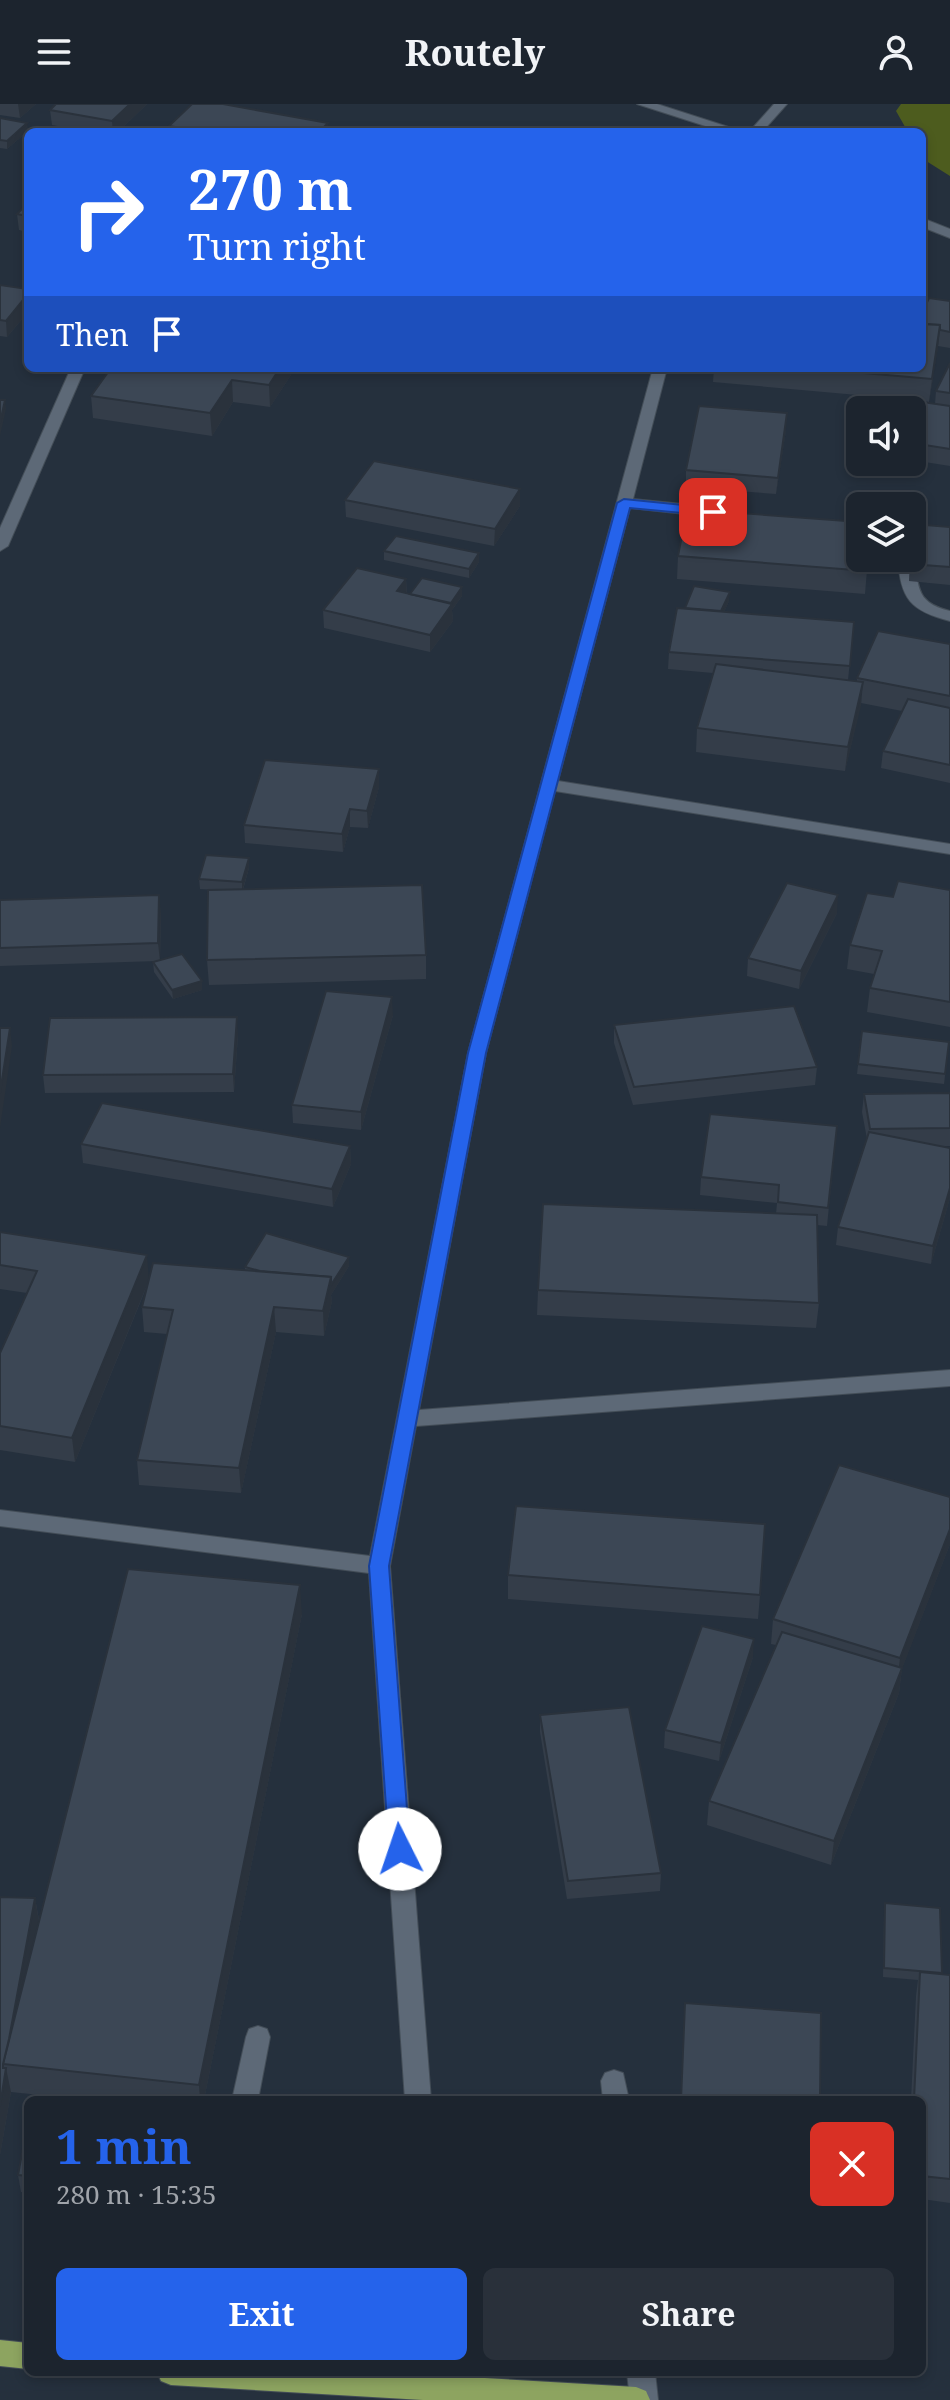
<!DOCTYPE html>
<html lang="en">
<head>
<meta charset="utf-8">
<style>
  :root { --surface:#1c242e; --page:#29303a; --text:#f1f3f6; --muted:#a0a4aa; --line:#3a414a; --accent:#2563eb }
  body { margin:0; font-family:"Noto Serif",serif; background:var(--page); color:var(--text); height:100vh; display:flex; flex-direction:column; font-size:30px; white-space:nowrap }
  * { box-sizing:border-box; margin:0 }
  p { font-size:26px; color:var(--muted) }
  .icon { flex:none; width:44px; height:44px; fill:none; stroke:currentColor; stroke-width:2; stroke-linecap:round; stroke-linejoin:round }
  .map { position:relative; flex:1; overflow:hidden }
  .side { position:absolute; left:24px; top:1992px; width:902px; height:280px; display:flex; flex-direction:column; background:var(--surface); border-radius:12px; box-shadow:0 4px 12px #0003,0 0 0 2px var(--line) }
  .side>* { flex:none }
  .top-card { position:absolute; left:24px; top:24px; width:902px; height:244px; border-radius:12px; box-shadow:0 4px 12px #0003,0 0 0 2px var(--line); background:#2563eb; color:#fff; overflow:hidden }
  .controls { position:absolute; left:846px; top:292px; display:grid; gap:16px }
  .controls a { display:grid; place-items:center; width:80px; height:80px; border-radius:12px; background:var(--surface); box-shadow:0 4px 12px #0003,0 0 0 2px var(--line); font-size:40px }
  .pin { position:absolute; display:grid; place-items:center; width:68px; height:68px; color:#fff; margin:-34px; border-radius:16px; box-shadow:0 4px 12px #0006 }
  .me { position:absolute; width:88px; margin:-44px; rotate:356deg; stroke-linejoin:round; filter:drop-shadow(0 0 6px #0008) }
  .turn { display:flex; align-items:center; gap:28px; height:168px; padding:0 32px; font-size:36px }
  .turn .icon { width:104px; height:104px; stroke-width:2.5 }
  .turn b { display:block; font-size:56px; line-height:68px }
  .then { display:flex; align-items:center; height:76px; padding:0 32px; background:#0003; gap:16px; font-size:30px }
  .round { display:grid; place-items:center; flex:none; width:84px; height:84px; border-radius:12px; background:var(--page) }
  .headline { display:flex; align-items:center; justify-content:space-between; height:136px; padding:0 32px }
  h1 { font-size:48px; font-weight:700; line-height:60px; color:var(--accent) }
  .cta { display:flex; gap:16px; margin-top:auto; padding:16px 32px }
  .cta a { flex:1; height:92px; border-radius:12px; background:var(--accent); color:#fff; font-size:32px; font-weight:700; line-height:92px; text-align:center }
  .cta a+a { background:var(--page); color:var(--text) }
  header { display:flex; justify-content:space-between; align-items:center; height:104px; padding:0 32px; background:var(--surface); font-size:36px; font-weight:700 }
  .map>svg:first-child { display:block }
</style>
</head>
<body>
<header><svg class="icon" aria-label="menu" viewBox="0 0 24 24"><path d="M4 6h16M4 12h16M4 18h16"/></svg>Routely<svg class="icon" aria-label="person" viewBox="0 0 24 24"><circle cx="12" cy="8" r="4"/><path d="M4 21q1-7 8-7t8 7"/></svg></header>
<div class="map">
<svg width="950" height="2296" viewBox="0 0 950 2296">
  <rect width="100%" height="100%" fill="#25303d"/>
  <polygon fill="#4d5c1e" points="901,0 950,0 950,72 923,55 922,28 908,28 896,7"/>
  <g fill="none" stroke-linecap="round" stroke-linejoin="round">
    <defs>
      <g id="minor">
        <polygon points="637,0 657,0 744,28 724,28"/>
        <polygon points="774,0 787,0 762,28 749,28"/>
        <polygon points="922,114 950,125 950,134 922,123"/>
        <polygon points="71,264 85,264 8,442 0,447 0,424"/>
        <polygon points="653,264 667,264 633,395 712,403 720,408 712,413 630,404 558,677 950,740 950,750 555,687 486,949 419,1306 950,1266 950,1282 416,1322 390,1462 431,1996 405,1996 369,1469 0,1422 0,1406 370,1452 468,949"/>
        <path d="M912,451C921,480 912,498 950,507V517C911,507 900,495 898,454H912Z"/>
        <polygon points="258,1922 267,1925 270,1933 258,1996 232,1996 246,1933 249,1925"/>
        <polygon points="614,1966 623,1969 629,1996 603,1996 601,1977 605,1969"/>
        <polygon points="627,2268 655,2268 658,2296 630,2296"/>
      </g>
      <g id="major">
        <polygon points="0,2236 28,2239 28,2265 0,2262"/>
        <polygon points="157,2268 384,2268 636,2283 646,2287 650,2296 423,2296 171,2281 161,2277"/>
      </g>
    </defs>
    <use href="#minor" stroke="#434d57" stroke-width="2"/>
    <use href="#major" stroke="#434d57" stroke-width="2"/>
    <use href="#minor" fill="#5d6977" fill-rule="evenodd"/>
    <use href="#major" fill="#8da460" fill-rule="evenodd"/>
  </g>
  <g fill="#343d49">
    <polygon points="0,0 36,0 20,14 0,11"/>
    <polygon points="147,0 118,28 89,28 52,21 50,6"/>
    <polygon points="0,14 28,27 7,45 0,44"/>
    <polygon points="328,19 328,28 170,28 169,22"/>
    <polygon points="28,99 28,128 19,126 17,110"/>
    <polygon points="0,181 28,190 28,208 7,233 0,232"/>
    <polygon points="950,197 950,244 938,242 929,298 908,296 935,300 936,287 950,259 950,362 912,356 912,306 880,293 713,278 714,264 922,264"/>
    <polygon points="140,267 291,271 270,303 233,298 212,332 93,314 91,292"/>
    <polygon points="786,326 776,390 686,383 686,366"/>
    <polygon points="520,385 520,402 494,442 346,413 345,396"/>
    <polygon points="950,423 950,481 909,477 910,454"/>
    <polygon points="384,447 479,458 469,474 384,456"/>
    <polygon points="678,452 868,454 865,490 677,475"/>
    <polygon points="406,475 407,489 410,490 462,483 462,492 452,506 453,517 430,548 324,524 323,506"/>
    <polygon points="729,497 724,508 854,518 848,576 857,577 857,574 950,540 950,679 881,664 883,647 902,607 861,599 845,667 696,648 697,624 713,569 668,565 669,548"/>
    <polygon points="379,665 379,683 368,724 350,723 343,748 245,739 244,721"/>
    <polygon points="249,754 249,764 243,786 426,851 426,875 209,881 207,856 219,786 200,785 199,775"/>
    <polygon points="950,786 950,923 867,908 870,884 874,870 847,865 850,841 893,793"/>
    <polygon points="0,796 161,809 160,856 202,877 202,886 173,895 154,868 153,858 158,857 0,862"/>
    <polygon points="837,809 799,885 747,872 748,854"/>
    <polygon points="393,911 361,1026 293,1019 292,1001"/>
    <polygon points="614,921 817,963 815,981 633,1001 614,939"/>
    <polygon points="862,927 949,938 944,980 857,970"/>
    <polygon points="238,931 234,988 45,989 43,971"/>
    <polygon points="950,989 950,1042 941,1042 950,1044 950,1094 931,1160 836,1141 838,1123 867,1035 862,1008 864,990"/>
    <polygon points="837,1022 827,1122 817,1121 819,1199 816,1224 537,1211 538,1186 776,1110 777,1099 700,1091 701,1073"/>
    <polygon points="81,1040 350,1042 351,1060 333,1103 83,1059"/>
    <polygon points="0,1128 149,1175 245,1166 245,1163 349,1153 349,1162 331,1191 332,1197 324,1232 276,1228 241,1389 139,1381 137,1356 167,1230 144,1228 142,1203 149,1177 75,1358 0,1346 0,1249 27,1189 0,1185"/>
    <polygon points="950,1440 902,1564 899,1589 831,1761 707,1721 709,1697 776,1541 771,1540 773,1515"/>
    <polygon points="508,1471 760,1491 758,1515 508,1495"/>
    <polygon points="302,1510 204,1996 88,1996 11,1988 0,2051 0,1793 35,1794 39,1816"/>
    <polygon points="753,1553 719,1657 664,1644 665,1626"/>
    <polygon points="540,1611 661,1769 660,1787 567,1795 540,1628"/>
    <polygon points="885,1799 940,1804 941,1870 950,1871 950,2099 922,2095 922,1996 911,1996 916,1892 918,1876 883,1873 884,1808"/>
    <polygon points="28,2017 28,2088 21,2088 18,2071"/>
  </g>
  <g fill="#2a323c">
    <polygon points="18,0 36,0 20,14"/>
    <polygon points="130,0 147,0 118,28 113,28 112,17"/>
    <polygon points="27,19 28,27 7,45 7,37"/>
    <polygon points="328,19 328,28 319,28"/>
    <polygon points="28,190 28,208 7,233 6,217"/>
    <polygon points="940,221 938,244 929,298 932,275"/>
    <polygon points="280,264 290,264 291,271 270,303 269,281"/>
    <polygon points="232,276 233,298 212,332 210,309"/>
    <polygon points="5,296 6,305 0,332 0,319"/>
    <polygon points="787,309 786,326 776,390 778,374"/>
    <polygon points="520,385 520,402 494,442 495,425"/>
    <polygon points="479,449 479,458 469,474 469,465"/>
    <polygon points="406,475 407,492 397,487"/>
    <polygon points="462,483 462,492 452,506 453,517 430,548 430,531"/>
    <polygon points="730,488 729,497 719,520 720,511"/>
    <polygon points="863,578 861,602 845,667 848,643"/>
    <polygon points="379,665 379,683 368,724 367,707"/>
    <polygon points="350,705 350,723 343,748 342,730"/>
    <polygon points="249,754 249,764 242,788 242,778"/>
    <polygon points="159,791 161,809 160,857 158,839"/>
    <polygon points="838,791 837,809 799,885 801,867"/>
    <polygon points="202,877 202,886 173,895 172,886"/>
    <polygon points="392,893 393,911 361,1026 361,1008"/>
    <polygon points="237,913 238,931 234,988 233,970"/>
    <polygon points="10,924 12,942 0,1024 0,989"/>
    <polygon points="350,1042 351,1060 333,1103 332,1085"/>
    <polygon points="950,1084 950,1094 931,1160 933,1142"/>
    <polygon points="147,1151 149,1176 75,1358 72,1334"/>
    <polygon points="349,1153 349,1162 331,1191 332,1197 324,1232 323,1207 331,1173"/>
    <polygon points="274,1203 276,1228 241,1389 239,1364"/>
    <polygon points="950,1425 950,1440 897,1578 900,1554"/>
    <polygon points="300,1481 302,1510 204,1996 200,1996 199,1981"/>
    <polygon points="754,1535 753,1553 719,1657 721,1639"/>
    <polygon points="902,1564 899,1589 831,1761 834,1737"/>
    <polygon points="35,1794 39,1818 4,1960"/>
    <polygon points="6,1964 11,1988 0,2051 0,2002"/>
  </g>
  <g fill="#3c4755" stroke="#2a323c" stroke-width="2">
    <polygon points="56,0 130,0 112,17 50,6"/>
    <polygon points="192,0 223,0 328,19 319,28 205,28 169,22"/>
    <polygon points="0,14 27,19 7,37 0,36"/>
    <polygon points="28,99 28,112 17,110"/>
    <polygon points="0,181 28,185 28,190 6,217 0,216"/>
    <polygon points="929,194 950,197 950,228 940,226 940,221 922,220 922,209"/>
    <polygon points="922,220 940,221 932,275 806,264 922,264"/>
    <polygon points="950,259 950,289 936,287"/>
    <polygon points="111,264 140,267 142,264 280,264 269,281 232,276 210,309 91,292"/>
    <polygon points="881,292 950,302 950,345 912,339 912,306 874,306"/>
    <polygon points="0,296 5,296 0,319"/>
    <polygon points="699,302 787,309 778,374 686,366"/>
    <polygon points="374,357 520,385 495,425 345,396"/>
    <polygon points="687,405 860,418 860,454 868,454 867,467 678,452"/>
    <polygon points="913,420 950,423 950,463 910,460 911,454 912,454"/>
    <polygon points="396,432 479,449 469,465 384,447"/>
    <polygon points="357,464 406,475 397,487 452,500 430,531 323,506"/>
    <polygon points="422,474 462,483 451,499 410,490"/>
    <polygon points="694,482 730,488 721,507 685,504"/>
    <polygon points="677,504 854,518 850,562 669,548"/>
    <polygon points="878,527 950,540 950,592 857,574"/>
    <polygon points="716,560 863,578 848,643 697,624"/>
    <polygon points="908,595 950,604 950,661 883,647"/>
    <polygon points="265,656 379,665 367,707 350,705 342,730 244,721"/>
    <polygon points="206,751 249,754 242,778 199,775"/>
    <polygon points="898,777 950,786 950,898 870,884 882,847 850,841 867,789 893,793"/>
    <polygon points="787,779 838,791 801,867 748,854"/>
    <polygon points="422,781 426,851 207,856 208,786"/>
    <polygon points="159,791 158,839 0,844 0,796"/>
    <polygon points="182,850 202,877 172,886 153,858"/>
    <polygon points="326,887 392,893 361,1008 292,1001"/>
    <polygon points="794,902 817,963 634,983 614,921"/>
    <polygon points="237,913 233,970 43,971 50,914"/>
    <polygon points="0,924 10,924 0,989"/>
    <polygon points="862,927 949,938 945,970 858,960"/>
    <polygon points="950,989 950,1024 870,1025 864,990"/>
    <polygon points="102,999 350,1042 332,1085 81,1040"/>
    <polygon points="710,1010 837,1022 828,1104 778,1098 779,1081 701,1073"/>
    <polygon points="869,1028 950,1044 950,1084 933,1142 838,1123"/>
    <polygon points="543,1100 817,1111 819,1199 538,1186"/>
    <polygon points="0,1128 147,1151 72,1334 0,1322 0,1249 37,1167 0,1161"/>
    <polygon points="266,1129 349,1153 331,1181 331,1173 260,1167 245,1163"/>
    <polygon points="153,1159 331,1173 323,1207 274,1203 239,1364 137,1356 173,1206 142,1203"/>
    <polygon points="839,1361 950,1393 950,1425 900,1554 773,1515"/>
    <polygon points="516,1402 765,1420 760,1491 508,1471"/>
    <polygon points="128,1465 300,1481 199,1981 3,1960"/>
    <polygon points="702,1522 754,1535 721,1639 665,1626"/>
    <polygon points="782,1528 902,1564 834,1737 709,1697"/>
    <polygon points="629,1603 661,1769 568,1777 540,1611"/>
    <polygon points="0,1793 35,1794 9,1935 3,1960 3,1964 6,1964 0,2002"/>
    <polygon points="885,1799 940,1804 942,1869 884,1864"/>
    <polygon points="920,1868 950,1871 950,2075 922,2072 922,1996 914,1996"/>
    <polygon points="685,1899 821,1909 820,1996 681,1996"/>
    <polygon points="28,2017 28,2072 18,2071"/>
  </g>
  <polygon fill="#2563eb" stroke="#184099" stroke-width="2" points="624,395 713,404 720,408 713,412 630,404 486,949 389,1462 410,1745 407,1751 400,1754 392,1751 389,1745 369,1462 468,949 617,399"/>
</svg>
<div class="controls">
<a><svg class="icon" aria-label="sound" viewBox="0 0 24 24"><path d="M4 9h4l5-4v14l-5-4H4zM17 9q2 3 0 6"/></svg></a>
<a><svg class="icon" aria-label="layers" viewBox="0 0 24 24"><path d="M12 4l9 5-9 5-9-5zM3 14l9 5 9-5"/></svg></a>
</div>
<div class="pin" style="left:713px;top:408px;background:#d93025"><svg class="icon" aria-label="arrive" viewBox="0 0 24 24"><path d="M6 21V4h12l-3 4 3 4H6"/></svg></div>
<svg class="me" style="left:400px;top:1745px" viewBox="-20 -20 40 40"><circle r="19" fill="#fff"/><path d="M0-13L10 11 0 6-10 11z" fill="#2563eb"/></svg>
<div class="top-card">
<div class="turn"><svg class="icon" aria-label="right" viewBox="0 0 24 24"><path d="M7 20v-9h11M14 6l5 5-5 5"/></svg><div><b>270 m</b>Turn right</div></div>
<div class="then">Then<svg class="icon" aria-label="arrive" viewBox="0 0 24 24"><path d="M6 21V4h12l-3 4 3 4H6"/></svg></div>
</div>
<section class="side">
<div class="headline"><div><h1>1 min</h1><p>280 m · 15:35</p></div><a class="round" style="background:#d93025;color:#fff"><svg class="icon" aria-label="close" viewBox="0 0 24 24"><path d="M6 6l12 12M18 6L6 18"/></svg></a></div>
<div class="cta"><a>Exit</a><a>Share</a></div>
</section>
</div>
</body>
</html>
